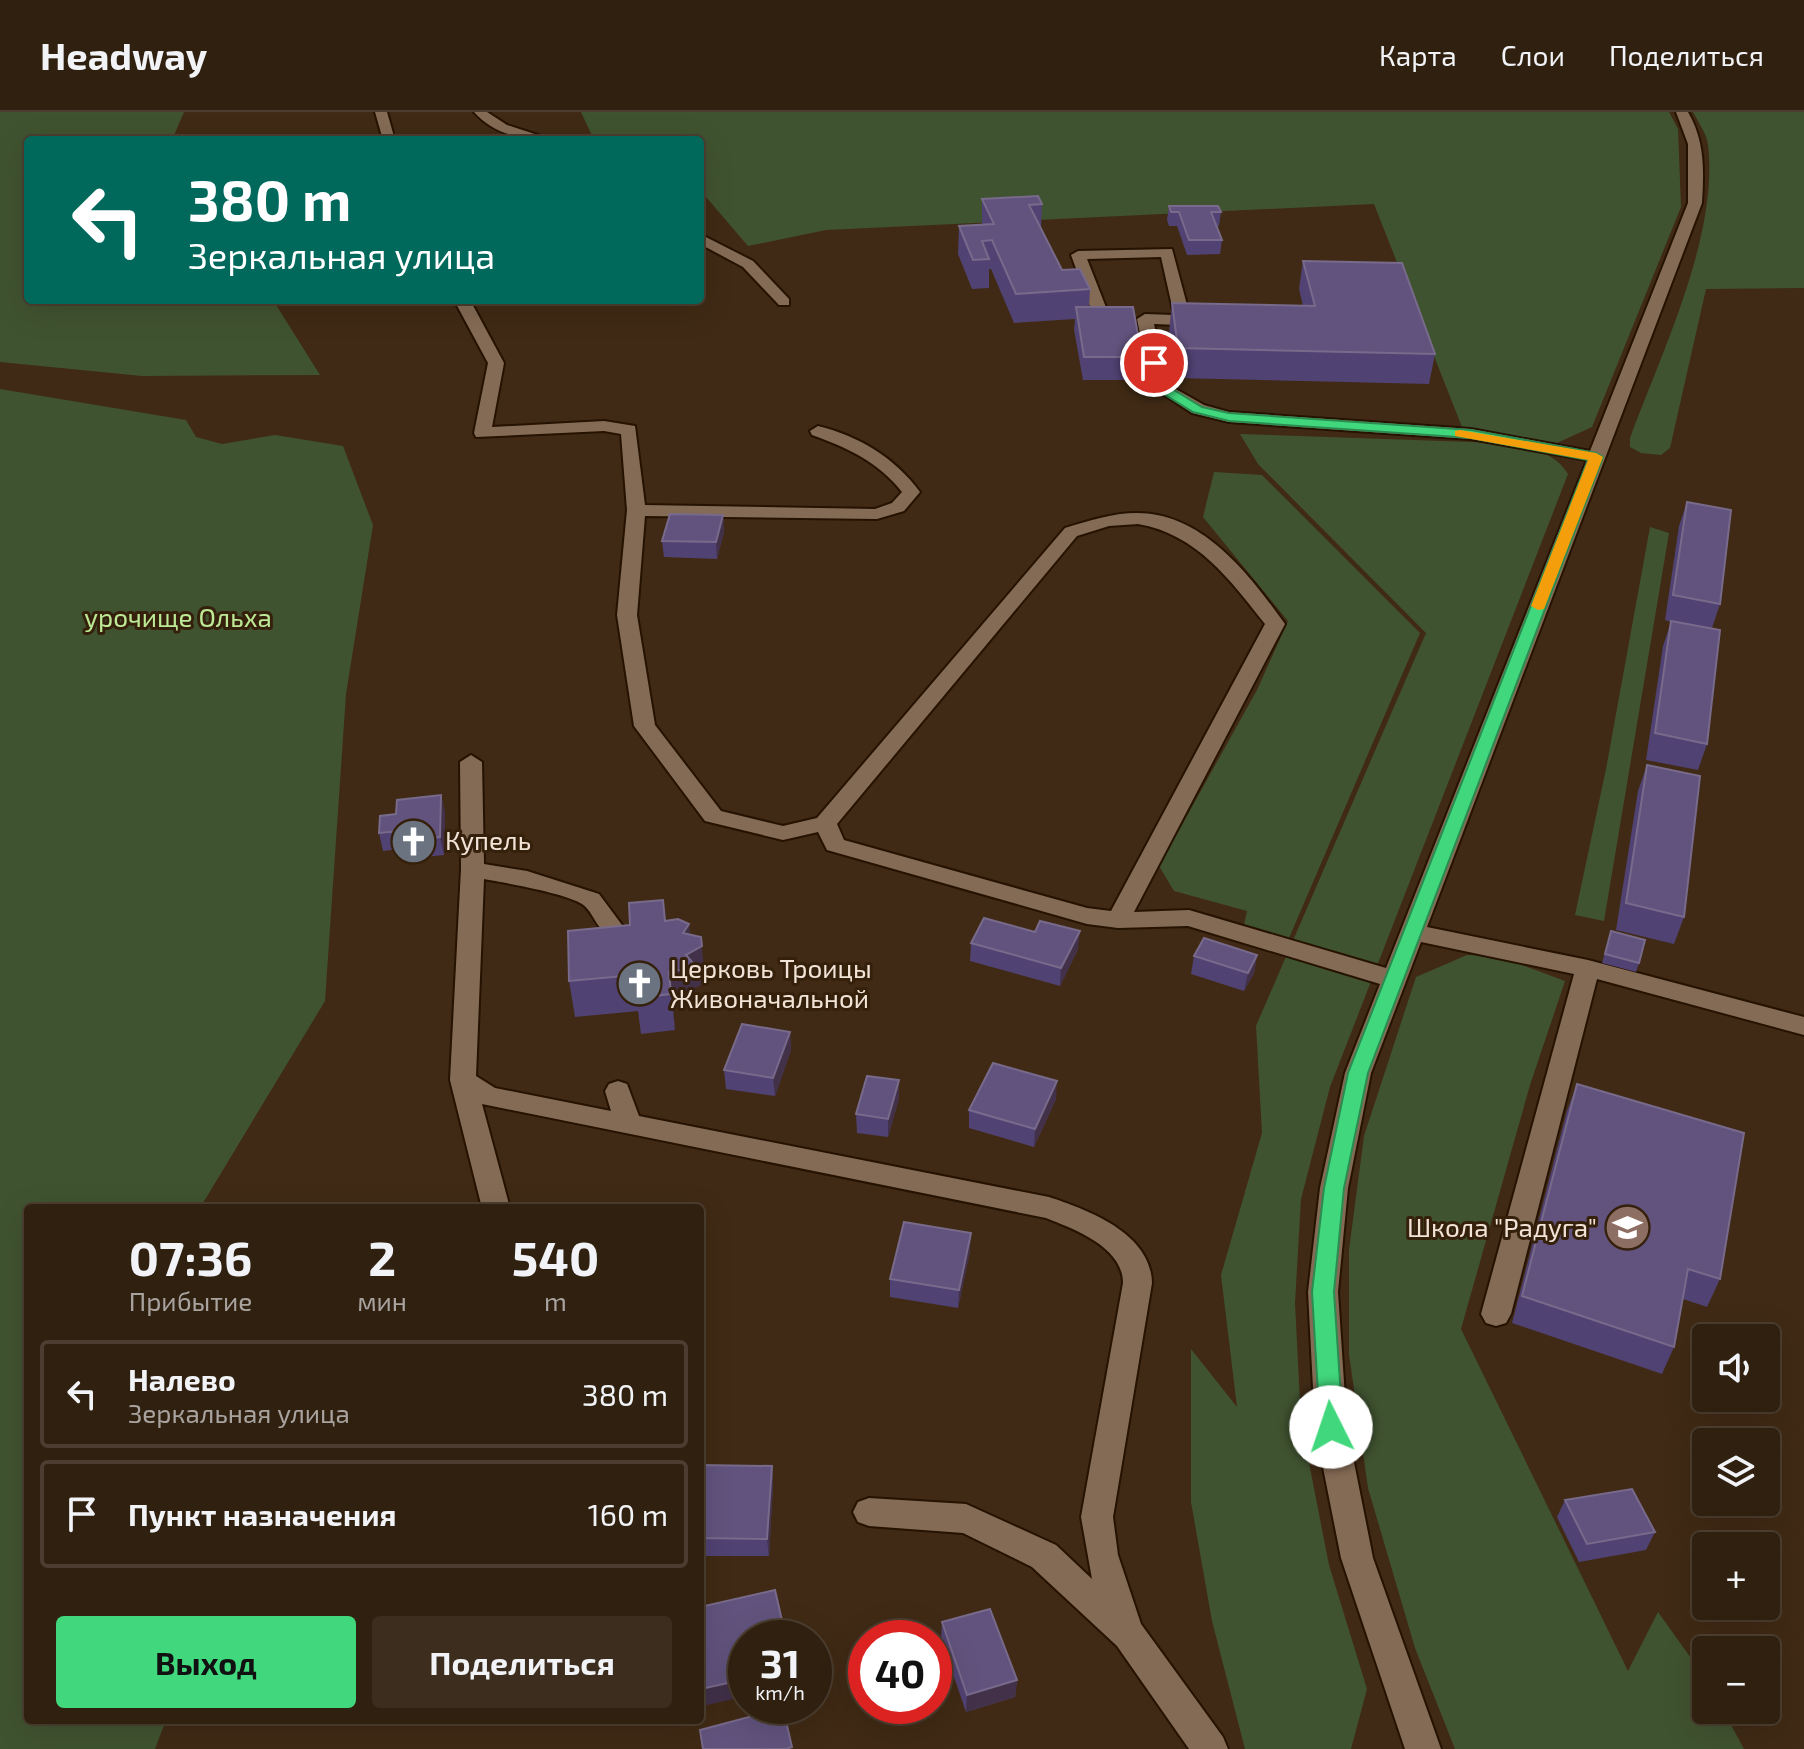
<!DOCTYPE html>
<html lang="ru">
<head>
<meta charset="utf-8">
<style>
  :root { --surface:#302010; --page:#3c2d1e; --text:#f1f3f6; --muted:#a8a39f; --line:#4b3e30; --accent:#41d77c }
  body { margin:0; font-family:"Exo 2",sans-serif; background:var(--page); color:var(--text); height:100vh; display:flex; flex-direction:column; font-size:30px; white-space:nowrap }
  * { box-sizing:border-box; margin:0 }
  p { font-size:26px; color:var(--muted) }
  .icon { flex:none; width:44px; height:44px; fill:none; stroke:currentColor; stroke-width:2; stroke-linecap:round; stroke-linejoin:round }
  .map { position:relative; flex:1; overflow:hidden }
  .side { position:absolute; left:24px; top:1092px; width:680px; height:520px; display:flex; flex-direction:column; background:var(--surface); border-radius:8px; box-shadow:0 8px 32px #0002,0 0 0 2px var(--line) }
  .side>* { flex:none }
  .guide { position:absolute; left:24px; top:24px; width:680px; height:168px; border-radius:8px; box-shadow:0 8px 32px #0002,0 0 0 2px var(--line); background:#00695c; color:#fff; overflow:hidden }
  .fabs { position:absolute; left:1692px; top:1212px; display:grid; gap:16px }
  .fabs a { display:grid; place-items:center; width:88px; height:88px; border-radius:8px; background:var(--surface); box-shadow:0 8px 32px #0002,0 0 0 2px var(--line); font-size:40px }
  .speed { position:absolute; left:728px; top:1508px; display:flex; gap:16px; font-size:40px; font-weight:700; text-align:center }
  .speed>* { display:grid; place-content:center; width:104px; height:104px; border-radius:50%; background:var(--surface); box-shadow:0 8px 32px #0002,0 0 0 2px var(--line); line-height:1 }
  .speed small { font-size:20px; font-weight:400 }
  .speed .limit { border:12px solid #d22; background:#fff; color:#111 }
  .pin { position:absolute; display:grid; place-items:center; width:68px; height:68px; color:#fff; margin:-34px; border:4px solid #fff; border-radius:50%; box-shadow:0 2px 8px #0007 }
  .me { position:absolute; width:88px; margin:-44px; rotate:356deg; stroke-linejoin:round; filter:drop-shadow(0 0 6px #0008) }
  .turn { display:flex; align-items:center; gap:28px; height:168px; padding:0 32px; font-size:36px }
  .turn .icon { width:104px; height:104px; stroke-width:2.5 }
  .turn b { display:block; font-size:56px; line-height:68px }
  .eta { display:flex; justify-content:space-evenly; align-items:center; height:136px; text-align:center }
  .eta b { font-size:48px; font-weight:700; line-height:56px }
  .primary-button { display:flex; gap:16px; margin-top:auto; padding:16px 32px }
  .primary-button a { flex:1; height:92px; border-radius:8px; background:var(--accent); color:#111; font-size:32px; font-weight:700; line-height:92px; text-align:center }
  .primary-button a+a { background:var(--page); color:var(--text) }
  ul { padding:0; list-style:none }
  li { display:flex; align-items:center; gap:24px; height:108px; margin:0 16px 12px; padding:0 16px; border:4px solid var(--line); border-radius:8px }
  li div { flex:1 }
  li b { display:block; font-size:30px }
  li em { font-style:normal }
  header { display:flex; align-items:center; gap:48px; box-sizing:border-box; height:112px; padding:0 40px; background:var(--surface); border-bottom:2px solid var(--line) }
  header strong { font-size:38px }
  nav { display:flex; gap:44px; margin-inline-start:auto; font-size:28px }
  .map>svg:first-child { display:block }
</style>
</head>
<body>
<header>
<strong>Headway</strong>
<nav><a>Карта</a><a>Слои</a><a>Поделиться</a></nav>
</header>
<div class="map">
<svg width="1804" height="1637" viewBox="0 0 1804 1637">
  <rect width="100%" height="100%" fill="#402a15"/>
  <g fill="#405330">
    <polygon points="0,0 184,0 172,28 28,28 28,188 273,188 320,263 142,264 0,250"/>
    <polygon points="581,0 1669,0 1678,17 1681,95 1592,315 1557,331 1462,315 1374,92 826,118 748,134 700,78 700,28 594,28"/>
    <path d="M1693,0H1804V176L1706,177L1670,336L1661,343L1641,341L1630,335V326C1661,242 1719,123 1708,33C1707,22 1698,10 1693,0Z"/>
    <polygon points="0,277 186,308 196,325 222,332 275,323 343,334 373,413 346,582 325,889 200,1096 28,1096 28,1608 166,1608 155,1637 0,1637"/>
    <path d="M1240,322L1501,331C1527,337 1554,338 1568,362L1330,975L1301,1087L1295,1191L1301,1310L1329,1453L1367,1577L1351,1637H1245L1212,1509L1191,1390V1237L1237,1295L1221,1163L1262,1021L1256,914L1426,521L1258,352Z"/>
    <polygon points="1214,360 1262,363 1420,521 1289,826 1244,813 1247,799 1174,779 1159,754 1257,578 1288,509 1203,405"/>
    <polygon points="1650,415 1669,421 1604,809 1575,803 1606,657"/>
    <polygon points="1467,843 1498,844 1565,869 1530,973 1461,1217 1628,1559 1658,1500 1706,1567 1706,1598 1723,1598 1744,1637 1455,1637 1415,1536 1368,1376 1349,1242 1349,1138 1364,1024 1416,865"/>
  </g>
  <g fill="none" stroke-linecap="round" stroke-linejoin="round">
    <defs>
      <g id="minor">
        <polygon points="375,0 387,0 395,28 383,28"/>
        <path d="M474,0H487L507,13L553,28C524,28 494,23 474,0Z"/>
        <path d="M1676,0H1688C1705,29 1704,59 1702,91L1427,815L1588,848L1804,905V923L1597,867L1511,1202L1506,1211L1496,1214L1486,1211L1481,1202L1574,862L1421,830L1371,961L1348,1076L1338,1180L1347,1315L1373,1446L1441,1637H1405L1341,1446L1315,1315L1308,1180L1320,1076L1345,961L1380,872L1188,814L1118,816L1087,812L827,738L818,720L783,728L705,709L634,614L617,503L627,398L621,322L604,319L476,325L474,321L488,251L454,188H470L504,251L492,315L604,309L635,314L645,393L875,397L892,391L902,380C879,350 846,335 812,323L810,319L818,314C859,324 895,346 920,380L904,399L877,407L645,404L637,503L655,613L721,699L783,714L817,706L1065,416C1088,409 1112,401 1137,401C1203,401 1250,463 1285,512L1134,800L1189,798L1386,856L1587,348L1471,327L1229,310L1192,301L1151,274L1137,207L1145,202L1174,203L1161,145L1087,147L1109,203L1124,205L1127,208C1120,215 1102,215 1095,208L1071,143L1078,139L1172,137L1190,204L1207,206L1210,209L1202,214L1154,212L1167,272L1204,293L1229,300L1471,317L1590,339L1688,91V32ZM1138,412C1197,422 1230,468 1265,512L1111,799L1087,796L844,728L837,712L1077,424L1109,414Z"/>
        <polygon points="700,122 753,149 789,187 789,193 779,193 743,155 700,132"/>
        <path d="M471,643L482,650L484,752L527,759L599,782L622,813L618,819C595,825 597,802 582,792C565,781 506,771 484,767L476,964L495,976L611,999L605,979L609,972L618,969L627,972L639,1004L1049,1085C1088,1098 1151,1121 1152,1171L1113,1405L1118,1443L1141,1512L1223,1625L1228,1637H1189L1117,1534L1032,1455L963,1421L869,1414L858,1410L853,1400L858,1390L869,1386L966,1392L1056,1433L1092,1467L1081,1405L1123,1171C1123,1135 1074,1117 1046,1106L482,992L510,1096H482L450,968L461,757L460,650Z"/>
      </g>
    </defs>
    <use href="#minor" stroke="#261200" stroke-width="4"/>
    <use href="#minor" fill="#846b55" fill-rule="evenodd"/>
  </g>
  <g fill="#504272">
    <polygon points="982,87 1042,92 1041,116 1062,158 1090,177 1089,195 1142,245 1140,268 1083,268 1074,218 1075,207 1014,211 991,157 989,157 989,176 972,177 958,142 959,114 982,113"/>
    <polygon points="1169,94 1221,100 1219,114 1216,114 1222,128 1220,142 1187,143 1177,114 1169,114 1167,108"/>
    <polygon points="1303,149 1435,242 1429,272 1175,266 1169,220 1172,191 1303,194 1299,177"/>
    <polygon points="1687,390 1720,492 1712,516 1707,632 1698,658 1646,648 1663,534 1671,510 1665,508 1679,414"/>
    <polygon points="723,403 724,420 717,447 664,445 662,429"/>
    <polygon points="1647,653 1684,805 1674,832 1616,818 1638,679"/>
    <polygon points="441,683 445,701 444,743 402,747 400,737 383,739 379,721 396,702"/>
    <polygon points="665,809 690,822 705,870 695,876 696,887 693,892 673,896 675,918 641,922 638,899 575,905 569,869"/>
    <polygon points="1611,819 1639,851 1636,860 1602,851"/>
    <polygon points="1035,820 1078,837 1060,874 970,849 971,831"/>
    <polygon points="1257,843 1254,861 1244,879 1191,862 1194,844"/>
    <polygon points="790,920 791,938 775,984 726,977 724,958"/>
    <polygon points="899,968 899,986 888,1025 857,1021 856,1002"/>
    <polygon points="1577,972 1720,1167 1707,1195 1683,1187 1674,1235 1662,1262 1512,1211 1567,999"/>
    <polygon points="1056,987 1034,1035 969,1016 969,998"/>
    <polygon points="970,1139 958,1196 890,1185 890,1167"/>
    <polygon points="700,1353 772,1354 773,1372 769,1444 700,1444"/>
    <polygon points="1565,1388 1655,1420 1646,1438 1579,1450 1557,1405"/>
    <polygon points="942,1510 1017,1568 1015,1585 966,1600 941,1527"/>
  </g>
  <g fill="#423149">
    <polygon points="723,403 724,420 717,447 716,430"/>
    <polygon points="441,683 445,701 444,743 440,725"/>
    <polygon points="689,812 692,840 702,834 705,870 695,876 696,887 693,892 673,896 675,918 669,860 683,821"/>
    <polygon points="1080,819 1078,837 1060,874 1061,856"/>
    <polygon points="1257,843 1254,861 1244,879 1248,861"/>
    <polygon points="790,920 791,938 775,984 773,966"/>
    <polygon points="899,968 899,986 888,1025 888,1007"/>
    <polygon points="1057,969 1056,987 1034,1035 1035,1017"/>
    <polygon points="971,1121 970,1139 958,1196 959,1178"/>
    <polygon points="772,1354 773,1372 769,1444 767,1427"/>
    <polygon points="746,1567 746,1584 703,1594 701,1577"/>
    <polygon points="1017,1568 1015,1585 966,1600 967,1583"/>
  </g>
  <g fill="#61537d" stroke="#786a8b" stroke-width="2">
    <polygon points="1038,84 1042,92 1029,93 1062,158 1080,157 1090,177 1016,182 992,128 982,129 989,147 973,148 959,114 994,112 982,87"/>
    <polygon points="1169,94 1218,94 1221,100 1211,100 1222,128 1189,128 1179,100 1171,100"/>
    <polygon points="1303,149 1402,151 1435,242 1178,236 1172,191 1315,194"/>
    <polygon points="1076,195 1133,195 1142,245 1084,245"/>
    <polygon points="1687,390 1731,398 1720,492 1673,483"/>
    <polygon points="670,402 723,403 716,430 662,429"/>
    <polygon points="1671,509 1720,518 1707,632 1655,621"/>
    <polygon points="1647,653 1700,664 1684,805 1626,791"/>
    <polygon points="441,683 440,725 398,729 399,719 379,721 380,704 396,702 397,688"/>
    <polygon points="663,788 665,809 678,807 689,812 683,821 701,825 702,834 686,843 693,851 690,856 669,860 671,882 636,886 635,863 569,869 568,819 630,813 629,791"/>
    <polygon points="984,806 1035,820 1040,809 1080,819 1061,856 971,831"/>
    <polygon points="1611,819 1645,828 1639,851 1605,842"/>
    <polygon points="1204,826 1257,843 1248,861 1194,844"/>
    <polygon points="742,912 790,920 773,966 724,958"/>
    <polygon points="993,951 1057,969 1035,1017 969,998"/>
    <polygon points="867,964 899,968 888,1007 856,1002"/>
    <polygon points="1577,972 1744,1021 1720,1167 1688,1157 1674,1235 1522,1184"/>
    <polygon points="904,1110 971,1121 959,1178 890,1167"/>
    <polygon points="700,1353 772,1354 767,1427 700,1426"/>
    <polygon points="1632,1377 1655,1420 1587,1432 1565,1388"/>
    <polygon points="775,1478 786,1526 746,1526 746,1567 701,1577 700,1495"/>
    <polygon points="990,1497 1017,1568 967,1583 942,1510"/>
    <polygon points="783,1596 792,1635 786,1637 703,1637 700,1618"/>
  </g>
  <polygon fill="#41d77c" stroke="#2a8c51" stroke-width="2" points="1154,248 1160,251 1164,272 1202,295 1229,301 1471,318 1596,341 1603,345 1368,961 1344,1076 1334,1180 1343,1315 1340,1322 1331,1325 1323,1322 1320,1315 1312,1180 1324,1076 1348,961 1588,348 1471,326 1229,309 1193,300 1154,276 1148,251"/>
  <polygon fill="#f59e0b" points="1460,318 1596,341 1603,345 1544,497 1538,498 1531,494 1588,348 1455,324 1455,319"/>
  <defs>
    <symbol id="church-disc" viewBox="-11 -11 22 22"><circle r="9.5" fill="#6b7280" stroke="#35200b"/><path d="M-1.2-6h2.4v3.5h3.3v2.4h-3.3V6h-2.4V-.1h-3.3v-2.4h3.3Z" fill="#fff"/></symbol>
    <symbol id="school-disc" viewBox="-11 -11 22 22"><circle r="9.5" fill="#8d6e63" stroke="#35200b"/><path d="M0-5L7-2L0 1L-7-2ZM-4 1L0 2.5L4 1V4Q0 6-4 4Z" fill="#fff"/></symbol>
  </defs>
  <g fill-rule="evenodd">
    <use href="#church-disc" x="388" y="704" width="51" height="51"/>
    <use href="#church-disc" x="614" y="846" width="51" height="51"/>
    <use href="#school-disc" x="1602" y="1090" width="51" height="51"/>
  </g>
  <g text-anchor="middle" stroke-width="6" stroke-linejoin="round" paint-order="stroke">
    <g font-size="26" fill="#bce995" stroke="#35200b">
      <text x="178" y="515">урочище Ольха</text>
    </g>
    <g font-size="26" fill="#f1e3d6" stroke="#35200b" text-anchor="start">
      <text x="445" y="738">Купель</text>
      <text x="670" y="866">Церковь Троицы<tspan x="670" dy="30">Живоначальной</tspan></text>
      <text x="1597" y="1125" text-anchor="end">Школа "Радуга"</text>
    </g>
  </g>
</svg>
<div class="fabs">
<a><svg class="icon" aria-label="sound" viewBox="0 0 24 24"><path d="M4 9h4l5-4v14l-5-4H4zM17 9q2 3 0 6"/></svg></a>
<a><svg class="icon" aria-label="layers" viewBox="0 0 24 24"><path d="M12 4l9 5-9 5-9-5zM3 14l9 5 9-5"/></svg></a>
<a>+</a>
<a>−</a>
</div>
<div class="speed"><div>31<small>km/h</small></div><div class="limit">40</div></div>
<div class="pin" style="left:1154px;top:251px;background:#d93025"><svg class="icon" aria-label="arrive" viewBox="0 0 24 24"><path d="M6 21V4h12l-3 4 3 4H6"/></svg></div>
<svg class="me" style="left:1331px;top:1315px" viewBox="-20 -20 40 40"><circle r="19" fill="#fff"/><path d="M0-13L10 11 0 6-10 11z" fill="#41d77c"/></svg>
<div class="guide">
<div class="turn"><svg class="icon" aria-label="left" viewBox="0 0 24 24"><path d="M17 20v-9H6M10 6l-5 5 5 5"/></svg><div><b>380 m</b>Зеркальная улица</div></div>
</div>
<section class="side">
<div class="eta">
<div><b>07:36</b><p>Прибытие</p></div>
<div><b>2</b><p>мин</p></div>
<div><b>540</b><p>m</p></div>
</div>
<ul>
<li><svg class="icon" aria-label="left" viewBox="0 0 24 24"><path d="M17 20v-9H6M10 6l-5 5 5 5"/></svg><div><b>Налево</b><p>Зеркальная улица</p></div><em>380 m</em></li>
<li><svg class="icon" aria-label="arrive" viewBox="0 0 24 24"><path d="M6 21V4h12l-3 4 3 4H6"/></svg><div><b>Пункт назначения</b></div><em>160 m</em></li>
</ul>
<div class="primary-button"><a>Выход</a><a>Поделиться</a></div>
</section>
</div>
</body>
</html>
